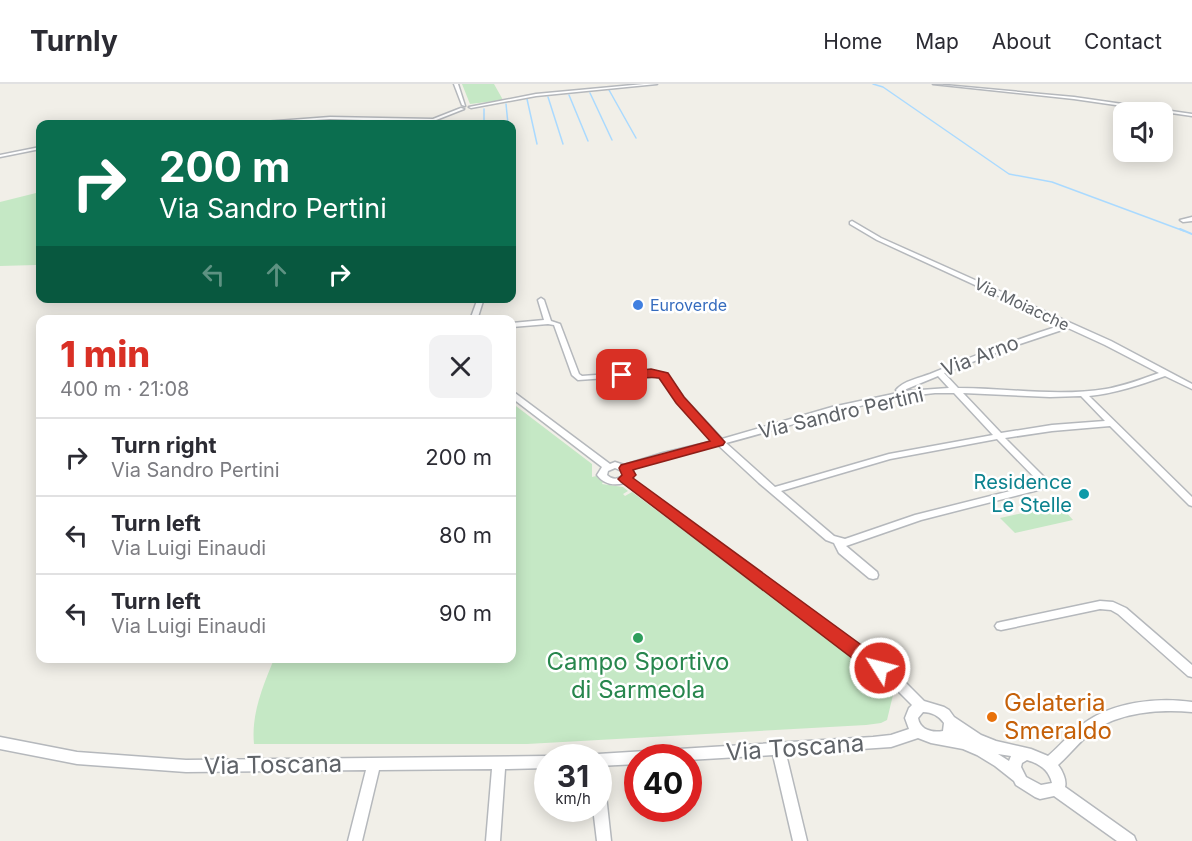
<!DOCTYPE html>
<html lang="en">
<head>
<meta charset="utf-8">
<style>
  :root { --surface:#fff; --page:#f2f2f3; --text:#2b2b33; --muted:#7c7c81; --line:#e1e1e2; --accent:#d93025 }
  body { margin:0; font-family:Inter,sans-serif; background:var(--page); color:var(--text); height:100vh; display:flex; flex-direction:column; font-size:22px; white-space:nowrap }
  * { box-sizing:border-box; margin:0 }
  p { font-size:20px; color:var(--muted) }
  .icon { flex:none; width:33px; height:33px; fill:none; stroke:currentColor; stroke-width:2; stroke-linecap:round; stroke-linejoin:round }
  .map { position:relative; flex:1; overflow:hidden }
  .details { position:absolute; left:36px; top:231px; width:480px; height:348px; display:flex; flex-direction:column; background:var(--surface); border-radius:12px; box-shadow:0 3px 15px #0003 }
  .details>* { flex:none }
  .hud { position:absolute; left:36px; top:36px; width:480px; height:183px; border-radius:12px; box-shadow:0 3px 15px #0003; background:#0b6e4f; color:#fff; overflow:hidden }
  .tools { position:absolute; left:1113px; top:18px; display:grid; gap:12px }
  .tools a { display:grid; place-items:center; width:60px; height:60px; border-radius:12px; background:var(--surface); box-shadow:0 3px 15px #0003; font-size:30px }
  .speed { position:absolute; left:534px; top:660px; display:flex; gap:12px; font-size:30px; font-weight:700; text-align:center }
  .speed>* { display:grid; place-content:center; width:78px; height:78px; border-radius:50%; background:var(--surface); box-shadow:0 3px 15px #0003; line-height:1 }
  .speed small { font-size:15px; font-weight:400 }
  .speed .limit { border:9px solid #d22; background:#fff; color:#111 }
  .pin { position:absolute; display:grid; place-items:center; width:51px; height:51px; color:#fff; margin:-26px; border-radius:12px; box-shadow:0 3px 9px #0006 }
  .me { position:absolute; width:66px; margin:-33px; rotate:306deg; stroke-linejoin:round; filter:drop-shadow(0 0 4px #0008) }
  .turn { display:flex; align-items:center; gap:21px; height:126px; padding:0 24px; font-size:27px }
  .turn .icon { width:78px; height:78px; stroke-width:2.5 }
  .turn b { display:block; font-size:42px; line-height:51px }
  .lanes { display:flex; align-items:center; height:57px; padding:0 24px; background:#0003; justify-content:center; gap:30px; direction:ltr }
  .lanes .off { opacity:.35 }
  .round { display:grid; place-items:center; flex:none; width:63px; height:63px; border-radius:12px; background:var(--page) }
  .head { display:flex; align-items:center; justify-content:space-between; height:102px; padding:0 24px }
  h1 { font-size:36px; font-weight:800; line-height:45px; color:var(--accent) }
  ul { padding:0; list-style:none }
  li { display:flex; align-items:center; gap:18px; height:78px; padding:0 24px; border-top:2px solid var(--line) }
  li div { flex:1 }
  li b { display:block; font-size:22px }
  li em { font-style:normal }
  header { display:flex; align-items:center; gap:36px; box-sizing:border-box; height:84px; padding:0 30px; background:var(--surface); border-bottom:2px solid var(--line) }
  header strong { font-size:28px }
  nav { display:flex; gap:33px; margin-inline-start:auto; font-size:21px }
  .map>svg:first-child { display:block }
</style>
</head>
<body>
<header>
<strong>Turnly</strong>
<nav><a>Home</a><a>Map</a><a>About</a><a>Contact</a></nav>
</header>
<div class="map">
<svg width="1192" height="757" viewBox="0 0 1192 757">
  <rect width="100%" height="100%" fill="#f1efe8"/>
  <g fill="#c5e8c5">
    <polygon points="462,0 494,0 503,16 470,20"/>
    <polygon points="40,108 40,177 36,181 0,182 0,118"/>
    <path d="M512,319L592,380V393L596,392L603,398L602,400L623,403L628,407L623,410L625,412L632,408L853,573L850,577L893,611L887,636L881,639L866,641L527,660H254C251,630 263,602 274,575L512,574Z"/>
    <polygon points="1060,421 1073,436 1015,449 1000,434"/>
  </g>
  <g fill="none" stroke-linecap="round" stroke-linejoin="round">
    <g stroke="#aadaff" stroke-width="1.5">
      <polyline points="873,0 883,3 1009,90 1052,98 1184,147"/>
      <polyline points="609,6 636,54"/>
      <polyline points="590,9 612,56"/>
      <polyline points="569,11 588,57"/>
      <polyline points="548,13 563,60"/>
      <polyline points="527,15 537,60"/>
      <polyline points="506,20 508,40"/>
      <polyline points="484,25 484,40"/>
    </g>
    <polyline stroke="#aadaff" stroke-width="2" points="1180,145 1192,150"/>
    <defs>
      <g id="minor">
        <polygon points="454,0 458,0 465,22 462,21"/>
        <polygon points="644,0 657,0 536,12 471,24 469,23 536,10"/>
        <polygon points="933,0 1074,13 1192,30 1192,32 1074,15"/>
        <polygon points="461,24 464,25 431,38 330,35 251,40 238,40 330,33 433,35"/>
        <polygon points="40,63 40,65 0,73 0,71"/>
        <polygon points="1192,133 1192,137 1183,138 1180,136"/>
        <path d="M852,137L881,154L1111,257L1192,300V305L1165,292C1140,301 1116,309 1089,312L1192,413V422L1189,421L1110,342L1052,347L1005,354L1045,394L1048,402L1046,404L921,436L846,462L877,488L878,491L877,494L873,495L869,494L839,469L834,459L826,456L759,399L718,361L670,373L632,385L634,391L631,395L901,594L924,617L944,623L949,626L954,633L981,651L996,657L1031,665L1048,672C1060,662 1070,649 1083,640C1112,618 1157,613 1192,618V628C1160,625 1119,628 1092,648C1080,657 1070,670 1058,681C1062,686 1067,696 1065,703L1134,752L1136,757H1117L1054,712L1040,715L1035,713L1016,701L1014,697L995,682L977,671L963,665L931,659L918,654L891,663L786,670L807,757H793L773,671L688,676V674H638V680L598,682V674H592L598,670L873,653L891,651L909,645L905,634L909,624L912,621L893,602L624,399C613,402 604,400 597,391L602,383L512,314V309H515L610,380L615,378L624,381L663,369L714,357L678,318L660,294L651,291L578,296L572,291L554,241L548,240L512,243V239L544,236L538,216L541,214L544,216L551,237L560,240L579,290L582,292L651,287L666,290L684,314L722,355L832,323L898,309L896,306C903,297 919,294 930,290C973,272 1017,255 1062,241L877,156L850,140V138ZM1068,244L1105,261L1159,289C1142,295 1124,302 1106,305C1057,313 1007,304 958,304L944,289L1008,264ZM938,292L949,304L906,307L904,306ZM935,309H954L993,351L889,370L775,403L726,359C796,341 862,316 935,309ZM963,309L1050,313L1081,312L1105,337L1052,341L1001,349ZM997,355L1038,397V400L915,431L845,455L834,452L781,407L890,375ZM615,384L624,388V390C619,396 612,396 607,391L608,387ZM923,628C932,628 939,632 944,639L943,647C932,649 920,646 918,634ZM998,670L1011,672L1009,677ZM1027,676C1040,680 1049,686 1052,699L1041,701L1026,693L1021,683L1022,679Z"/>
        <polygon points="478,214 484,214 477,236 470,236"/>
        <polygon points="1100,517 1113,518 1126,524 1192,581 1192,593 1188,592 1118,530 1111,526 1100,525 1001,546 997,545 995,542 997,539 1001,538"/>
        <polygon points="0,653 77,668 186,676 548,672 552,674 548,674 548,684 505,685 500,757 486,757 492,685 379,686 362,757 348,757 366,686 186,688 77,680 0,665"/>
        <polygon points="598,696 603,697 605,702 611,757 597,757 593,724 598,724"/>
      </g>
    </defs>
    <use href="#minor" stroke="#b5b8bc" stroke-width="3"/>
    <use href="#minor" fill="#fff" fill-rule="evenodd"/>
  </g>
  <path fill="#d93025" stroke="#8d1f18" stroke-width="1.5" d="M651,285L668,289L684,313L725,358L723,361L636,385L633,386L636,391L633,394L886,579L889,584L886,590L880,592L873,590L621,398L618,395L622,391L619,384L621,381L710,357L676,319L659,294C646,291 627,299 617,291L622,288Z"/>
  <circle fill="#3f7fe0" stroke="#fff" stroke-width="2" cx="638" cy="221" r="6"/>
  <circle fill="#0f9aa8" stroke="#fff" stroke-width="2" cx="1084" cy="410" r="6"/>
  <circle fill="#2e9e5b" stroke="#fff" stroke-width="2" cx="638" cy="554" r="6"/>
  <circle fill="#e8710a" stroke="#fff" stroke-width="2" cx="992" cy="633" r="6"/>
  <g text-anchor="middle" stroke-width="5" stroke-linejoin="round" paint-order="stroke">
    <g font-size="16" fill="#5f6368" stroke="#fff">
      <text transform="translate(1022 220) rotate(25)" y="6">Via Moiacche</text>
    </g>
    <g font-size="16" fill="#366cbe" stroke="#fff" text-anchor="start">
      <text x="650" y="227">Euroverde</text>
    </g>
    <g font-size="20" fill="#5f6368" stroke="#fff">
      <text transform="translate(980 272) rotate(-21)" y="7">Via Arno</text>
      <text transform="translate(841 329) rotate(-13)" y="7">Via Sandro Pertini</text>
    </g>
    <g font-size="20" fill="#0d838f" stroke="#fff" text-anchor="end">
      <text x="1072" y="405">Residence<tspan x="1072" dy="23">Le Stelle</tspan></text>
    </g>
    <g font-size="24" fill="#27864d" stroke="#fff">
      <text x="638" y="586">Campo Sportivo<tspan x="638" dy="28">di Sarmeola</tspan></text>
    </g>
    <g font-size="24" fill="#c56008" stroke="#fff" text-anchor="start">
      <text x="1004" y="627">Gelateria<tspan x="1004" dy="28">Smeraldo</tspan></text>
    </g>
    <g font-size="24" fill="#5f6368" stroke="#fff">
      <text transform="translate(795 664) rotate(-4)" y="8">Via Toscana</text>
      <text transform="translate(273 681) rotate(-1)" y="8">Via Toscana</text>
    </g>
  </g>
</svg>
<div class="tools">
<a><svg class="icon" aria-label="sound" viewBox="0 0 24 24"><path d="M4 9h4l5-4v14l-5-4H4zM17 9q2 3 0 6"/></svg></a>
</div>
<div class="speed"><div>31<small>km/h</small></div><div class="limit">40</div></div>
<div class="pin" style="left:622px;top:291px;background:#d93025"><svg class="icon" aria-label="arrive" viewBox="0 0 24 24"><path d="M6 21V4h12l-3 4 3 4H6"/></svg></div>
<svg class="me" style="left:880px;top:584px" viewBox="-20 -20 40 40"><circle r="17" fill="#d93025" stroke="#fff" stroke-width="3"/><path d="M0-11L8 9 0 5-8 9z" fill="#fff"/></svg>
<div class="hud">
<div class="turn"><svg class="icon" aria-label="right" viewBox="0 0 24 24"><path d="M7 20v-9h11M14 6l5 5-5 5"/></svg><div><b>200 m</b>Via Sandro Pertini</div></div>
<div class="lanes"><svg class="icon off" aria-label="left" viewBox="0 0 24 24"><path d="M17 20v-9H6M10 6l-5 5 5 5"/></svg><svg class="icon off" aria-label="ahead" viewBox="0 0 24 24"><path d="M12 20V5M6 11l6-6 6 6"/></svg><svg class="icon" aria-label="right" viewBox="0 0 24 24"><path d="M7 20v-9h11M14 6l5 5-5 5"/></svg></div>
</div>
<section class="details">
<div class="head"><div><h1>1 min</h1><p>400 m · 21:08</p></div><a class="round"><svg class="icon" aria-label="close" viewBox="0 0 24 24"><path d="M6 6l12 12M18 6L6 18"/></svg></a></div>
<ul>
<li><svg class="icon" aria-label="right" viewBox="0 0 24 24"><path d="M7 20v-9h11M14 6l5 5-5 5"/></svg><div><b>Turn right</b><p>Via Sandro Pertini</p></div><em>200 m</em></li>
<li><svg class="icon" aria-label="left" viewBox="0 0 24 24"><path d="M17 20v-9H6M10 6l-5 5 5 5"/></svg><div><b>Turn left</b><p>Via Luigi Einaudi</p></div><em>80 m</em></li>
<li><svg class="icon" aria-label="left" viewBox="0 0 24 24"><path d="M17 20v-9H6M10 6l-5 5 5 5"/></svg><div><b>Turn left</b><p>Via Luigi Einaudi</p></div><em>90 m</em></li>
</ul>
</section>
</div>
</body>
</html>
